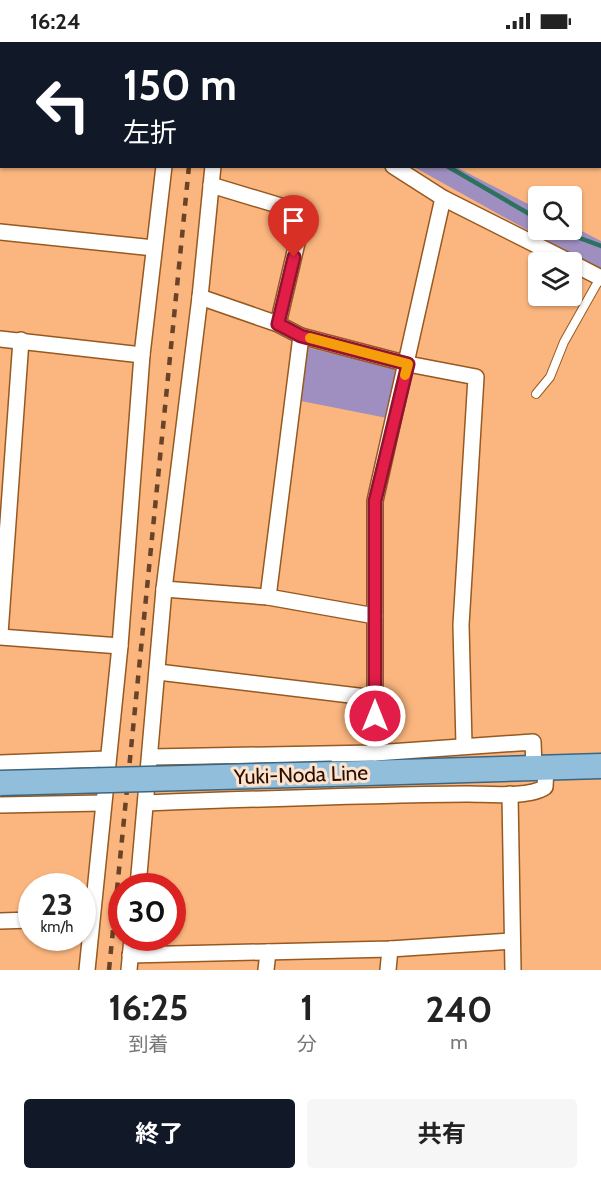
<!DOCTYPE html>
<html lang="ja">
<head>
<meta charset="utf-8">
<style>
  :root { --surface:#fff; --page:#f6f6f6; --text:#222; --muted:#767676; --accent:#111827 }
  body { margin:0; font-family:Cabin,"Noto Sans JP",sans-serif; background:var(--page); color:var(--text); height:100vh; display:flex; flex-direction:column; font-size:22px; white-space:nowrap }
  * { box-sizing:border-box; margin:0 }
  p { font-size:20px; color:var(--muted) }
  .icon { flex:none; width:33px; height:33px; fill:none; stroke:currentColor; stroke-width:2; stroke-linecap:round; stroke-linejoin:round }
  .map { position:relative; height:928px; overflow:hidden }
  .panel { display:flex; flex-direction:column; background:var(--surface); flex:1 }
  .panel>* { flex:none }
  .guide { position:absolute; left:0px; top:0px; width:602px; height:126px; box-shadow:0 2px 4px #0004; background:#111827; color:#fff; overflow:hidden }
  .buttons { position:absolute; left:528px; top:144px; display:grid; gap:12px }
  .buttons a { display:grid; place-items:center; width:54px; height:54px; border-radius:6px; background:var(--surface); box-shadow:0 2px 4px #0004; font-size:30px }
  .speed { position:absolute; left:18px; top:831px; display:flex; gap:12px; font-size:30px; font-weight:700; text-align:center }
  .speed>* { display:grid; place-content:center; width:78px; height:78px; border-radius:50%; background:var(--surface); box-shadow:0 2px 4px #0004; line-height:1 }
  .speed small { font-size:15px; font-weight:400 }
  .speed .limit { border:9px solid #d22; background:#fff; color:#111 }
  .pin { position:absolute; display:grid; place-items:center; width:51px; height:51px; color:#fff; margin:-62px -26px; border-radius:50% 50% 50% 0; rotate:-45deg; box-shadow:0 0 6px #0007 }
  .pin .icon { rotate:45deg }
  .me { position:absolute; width:66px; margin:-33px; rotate:0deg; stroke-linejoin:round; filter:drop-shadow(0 0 4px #0008) }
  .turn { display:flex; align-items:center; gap:21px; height:126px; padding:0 24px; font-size:27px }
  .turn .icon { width:78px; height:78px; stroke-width:2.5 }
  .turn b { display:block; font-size:42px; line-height:51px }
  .eta { display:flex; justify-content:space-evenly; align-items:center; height:102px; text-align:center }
  .eta b { font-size:36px; font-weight:700; line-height:42px }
  .action { display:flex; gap:12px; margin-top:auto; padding:12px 24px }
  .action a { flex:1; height:69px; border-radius:6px; background:var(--accent); color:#fff; font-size:24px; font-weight:700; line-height:69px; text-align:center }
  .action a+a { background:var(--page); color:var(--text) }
  .status { display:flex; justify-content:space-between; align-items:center; height:42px; padding:0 30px; background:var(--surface); direction:ltr }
  .status svg { height:16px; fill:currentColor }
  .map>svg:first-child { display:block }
</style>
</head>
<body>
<div class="status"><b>16:24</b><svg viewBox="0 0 49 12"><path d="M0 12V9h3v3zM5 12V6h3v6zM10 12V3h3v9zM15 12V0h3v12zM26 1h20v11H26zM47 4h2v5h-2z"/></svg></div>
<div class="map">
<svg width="601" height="928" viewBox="0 0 601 928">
  <rect width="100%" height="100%" fill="#fbb67f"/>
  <g fill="#9f8fc1">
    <polygon points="414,125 456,125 538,167 538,188 572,188 572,184 601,199 601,229"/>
    <polygon points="305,305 398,327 387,376 301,359"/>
  </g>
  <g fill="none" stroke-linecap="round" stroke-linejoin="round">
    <g stroke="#2d7261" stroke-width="4.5">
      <polyline points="195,0 198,2"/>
      <polyline points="447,124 538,177"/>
      <polyline points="558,188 601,204"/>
    </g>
    <defs>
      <g id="lane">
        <polyline points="0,58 2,58"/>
        <polyline points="536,352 550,335 564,300 600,236"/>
      </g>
      <g id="street">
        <polyline points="445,2 446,0"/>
        <polyline points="584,2 585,0"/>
        <polyline points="393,124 443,156 570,220"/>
        <polyline points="211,143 304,171 278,282"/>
        <polyline points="0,190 154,206"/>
        <polyline points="572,221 601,236"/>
        <polyline points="200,255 278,282 301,294 408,322 476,335 461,583 464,703"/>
        <polyline points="0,297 142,313"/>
        <polyline points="164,547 268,555 375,574"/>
        <polyline points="268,555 301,294"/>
        <polyline points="0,592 21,298"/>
        <polyline points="0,595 120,604"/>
        <polyline points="158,630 375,656"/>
        <polyline points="375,711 375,459 443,156"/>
        <polyline points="151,715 375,711 533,700 534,725"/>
        <polyline points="0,721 107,717"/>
        <polyline points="510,752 513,928"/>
        <path d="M146,761C253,757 361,753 468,752C487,752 530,756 545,745L546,725"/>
        <polyline points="0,763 103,761"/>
        <polyline points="138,844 164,547 200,255 213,124"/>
        <polyline points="0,879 32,878"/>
        <polyline points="130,913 390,907 512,899"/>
        <polyline points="87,928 120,604 142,313 164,124"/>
        <polyline points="129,928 132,896"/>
        <polyline points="266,928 268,910"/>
        <polyline points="388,928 390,907"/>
      </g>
      <polyline id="secondary" points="599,0 601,2"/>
      <polyline id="primary" points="332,732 601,724"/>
    </defs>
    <use href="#lane" stroke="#96591f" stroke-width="10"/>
    <use href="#street" stroke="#96591f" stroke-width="18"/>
    <use href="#secondary" stroke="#96591f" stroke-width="24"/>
    <use href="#primary" stroke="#3c657f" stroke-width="27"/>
    <use href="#lane" stroke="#fff" stroke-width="8"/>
    <use href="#street" stroke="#fff" stroke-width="15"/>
    <use href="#secondary" stroke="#c8dfed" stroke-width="21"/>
    <use href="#primary" stroke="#91bedb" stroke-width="24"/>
    <g stroke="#694327" stroke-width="4.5" stroke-dasharray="8 8" stroke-linecap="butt">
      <polyline points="202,2 202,0"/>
      <polyline points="109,928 189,124"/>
    </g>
    <defs>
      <polyline id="primary-bridge" points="0,741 332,732"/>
    </defs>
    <use href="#primary-bridge" stroke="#3c657f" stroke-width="27" stroke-linecap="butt"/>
    <use href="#primary-bridge" stroke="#91bedb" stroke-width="24"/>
  </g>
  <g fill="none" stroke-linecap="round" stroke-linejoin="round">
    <defs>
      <polyline id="route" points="294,215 278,282 301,294 408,322 375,459 375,674"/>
    </defs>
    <use href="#route" stroke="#92132f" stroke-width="15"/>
    <use href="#route" stroke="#e11d48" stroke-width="10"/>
    <polyline stroke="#f59e0b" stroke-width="10" points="310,296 408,322 405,333"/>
  </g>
  <g text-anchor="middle" stroke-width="6" stroke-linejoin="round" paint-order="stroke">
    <g font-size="21" fill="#270f00" stroke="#fee2cc">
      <text transform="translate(301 733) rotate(-2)" y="7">Yuki-Noda Line</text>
    </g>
  </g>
</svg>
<div class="buttons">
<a><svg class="icon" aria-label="search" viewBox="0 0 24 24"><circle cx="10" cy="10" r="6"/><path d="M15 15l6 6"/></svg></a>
<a><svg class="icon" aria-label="layers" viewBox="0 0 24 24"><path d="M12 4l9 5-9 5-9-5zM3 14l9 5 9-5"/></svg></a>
</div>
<div class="speed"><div>23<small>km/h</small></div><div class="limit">30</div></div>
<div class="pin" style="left:294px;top:215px;background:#d93025"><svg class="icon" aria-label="arrive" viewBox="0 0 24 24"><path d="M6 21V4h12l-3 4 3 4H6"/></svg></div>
<svg class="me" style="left:375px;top:674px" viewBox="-20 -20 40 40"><circle r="17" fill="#e11d48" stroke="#fff" stroke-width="3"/><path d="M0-11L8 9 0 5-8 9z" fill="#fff"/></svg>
<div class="guide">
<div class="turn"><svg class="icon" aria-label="left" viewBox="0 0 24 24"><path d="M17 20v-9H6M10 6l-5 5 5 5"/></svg><div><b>150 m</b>左折</div></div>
</div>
</div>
<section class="panel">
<div class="eta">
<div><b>16:25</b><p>到着</p></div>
<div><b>1</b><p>分</p></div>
<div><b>240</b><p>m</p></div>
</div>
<div class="action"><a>終了</a><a>共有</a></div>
</section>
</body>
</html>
